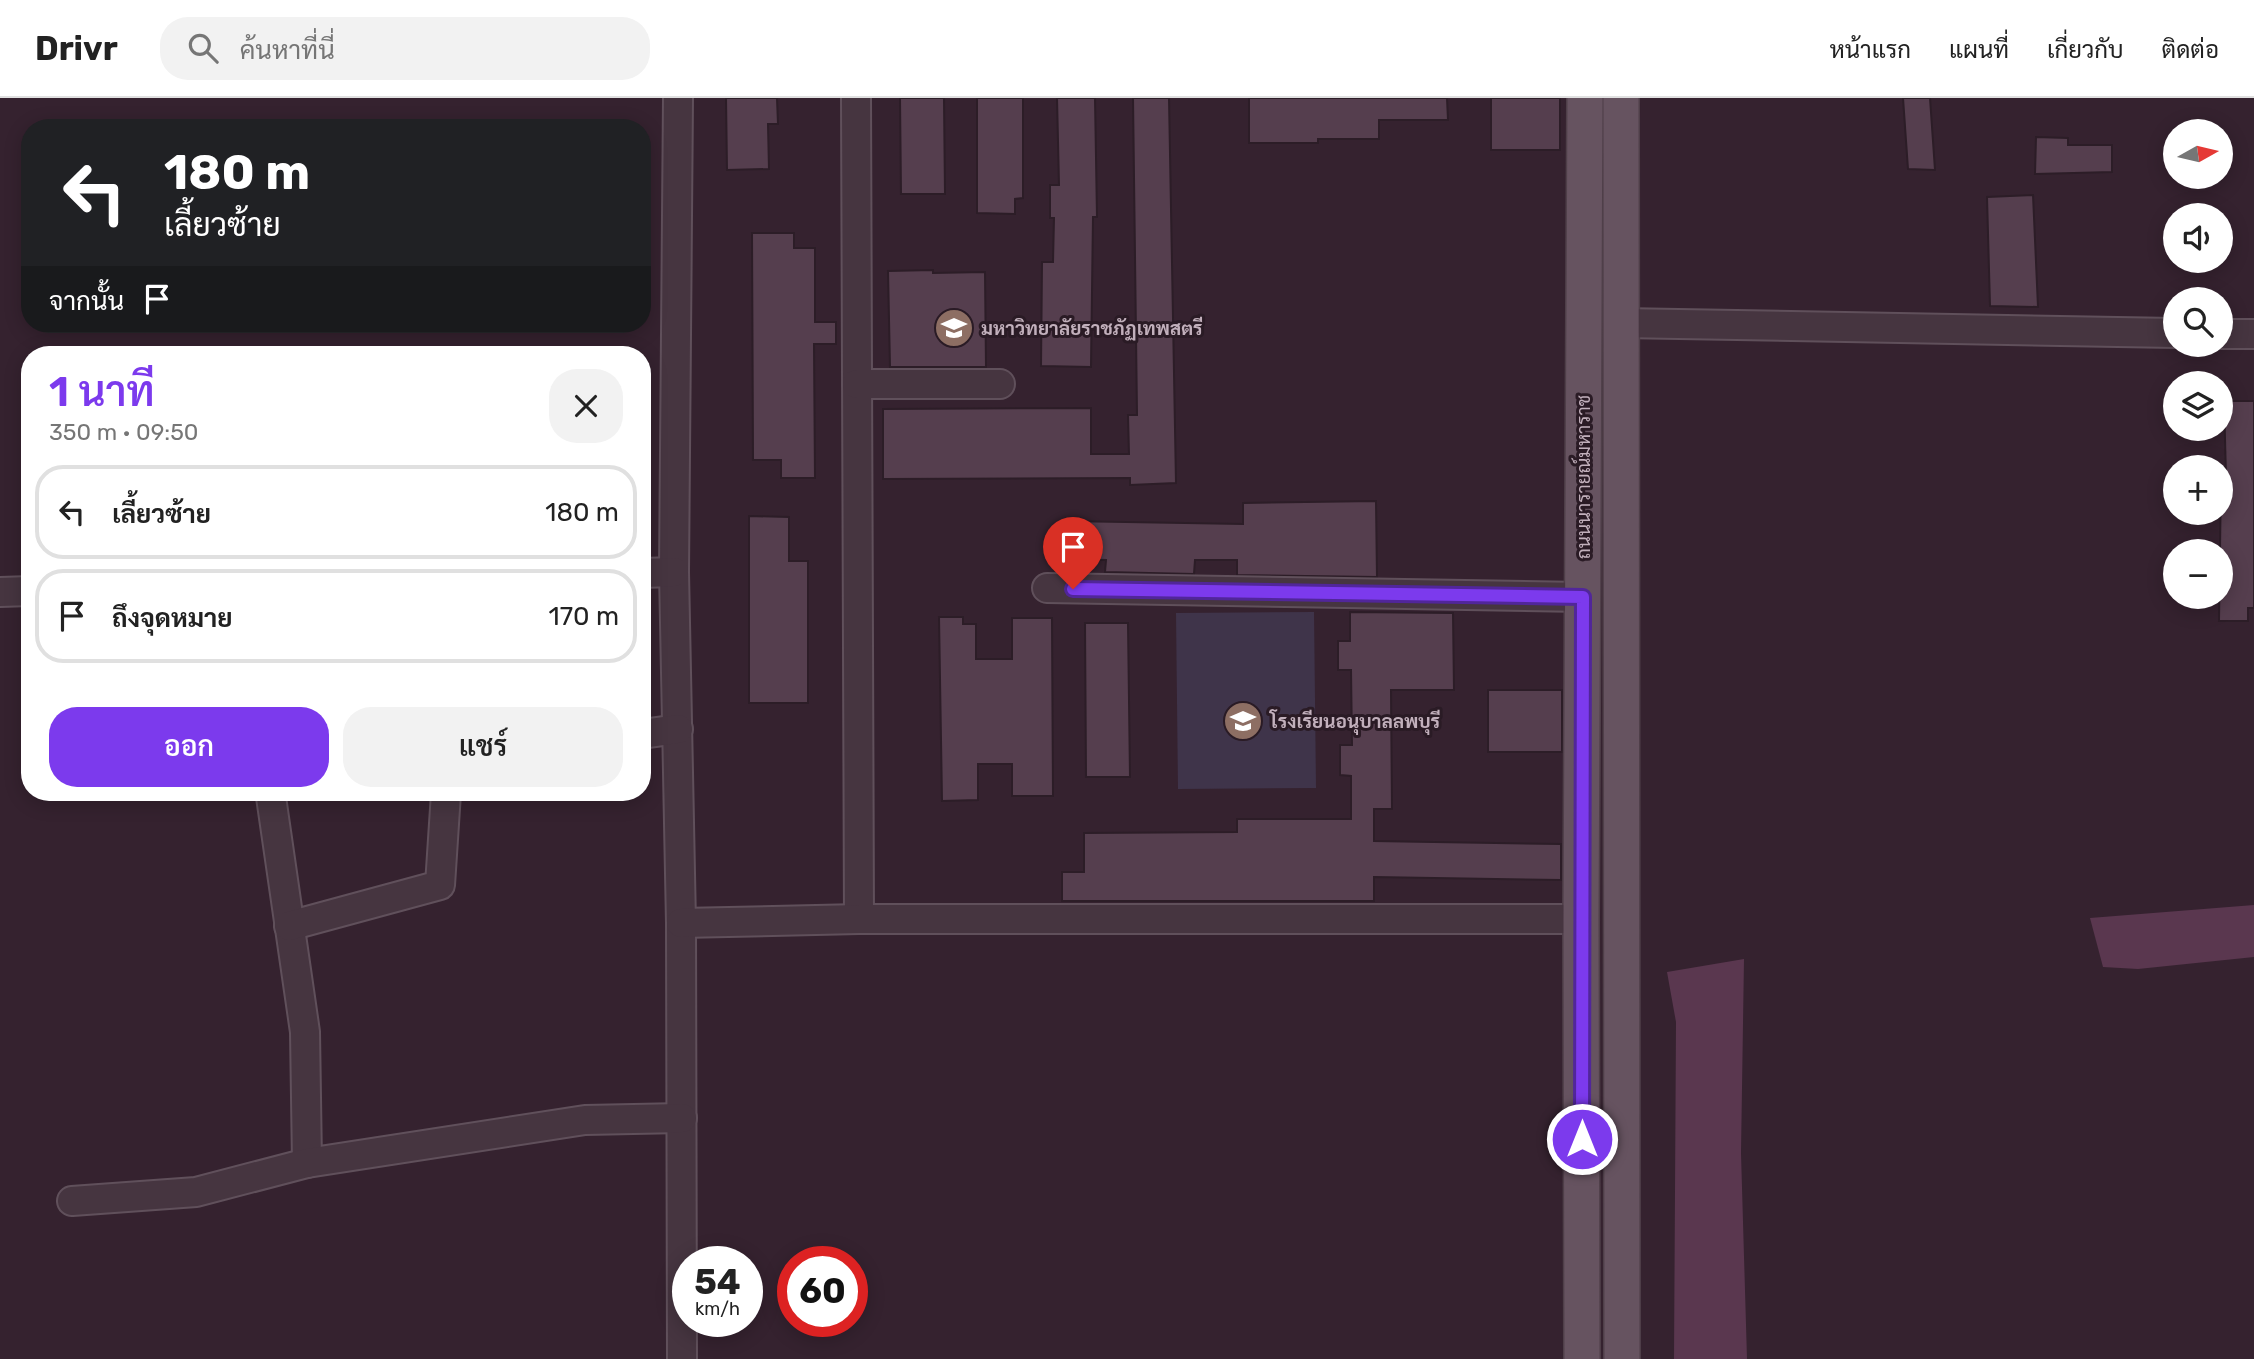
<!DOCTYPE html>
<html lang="th">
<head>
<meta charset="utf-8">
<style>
  :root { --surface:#fff; --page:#f2f2f2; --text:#222; --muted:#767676; --line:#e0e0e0; --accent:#7c3aed }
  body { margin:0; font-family:Rubik,Sarabun,sans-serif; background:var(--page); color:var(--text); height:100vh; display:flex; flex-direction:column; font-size:26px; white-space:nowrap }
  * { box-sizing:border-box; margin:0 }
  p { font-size:23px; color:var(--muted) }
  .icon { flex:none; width:38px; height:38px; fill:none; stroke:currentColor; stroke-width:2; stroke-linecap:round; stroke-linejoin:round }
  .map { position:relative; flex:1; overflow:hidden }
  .details { position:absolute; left:21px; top:248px; width:630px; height:455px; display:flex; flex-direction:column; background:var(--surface); border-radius:28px; box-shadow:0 4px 18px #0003 }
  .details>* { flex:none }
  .top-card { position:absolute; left:21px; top:21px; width:630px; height:214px; border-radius:28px; box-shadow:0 4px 18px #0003; background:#202124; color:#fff; overflow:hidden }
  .needle { width:46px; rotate:82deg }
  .buttons { position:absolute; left:2163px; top:21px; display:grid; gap:14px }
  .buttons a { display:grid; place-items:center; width:70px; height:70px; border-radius:50%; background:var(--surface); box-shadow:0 4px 18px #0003; font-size:35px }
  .speed { position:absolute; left:672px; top:1148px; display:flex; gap:14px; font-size:35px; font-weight:700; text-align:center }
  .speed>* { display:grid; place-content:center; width:91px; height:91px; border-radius:50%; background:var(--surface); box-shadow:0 4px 18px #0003; line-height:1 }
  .speed small { font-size:18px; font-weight:400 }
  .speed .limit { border:10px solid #d22; background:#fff; color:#111 }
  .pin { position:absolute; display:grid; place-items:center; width:60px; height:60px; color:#fff; margin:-72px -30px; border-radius:50% 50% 50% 0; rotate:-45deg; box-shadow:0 0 7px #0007 }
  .pin .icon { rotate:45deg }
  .me { position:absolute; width:77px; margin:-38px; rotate:0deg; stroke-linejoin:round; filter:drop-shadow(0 0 5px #0008) }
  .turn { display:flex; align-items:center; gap:24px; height:147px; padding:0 28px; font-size:32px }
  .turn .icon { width:91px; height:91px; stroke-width:2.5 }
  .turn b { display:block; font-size:49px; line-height:60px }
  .then { display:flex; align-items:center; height:66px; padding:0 28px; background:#0003; gap:14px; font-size:26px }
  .round { display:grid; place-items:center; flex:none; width:74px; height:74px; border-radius:28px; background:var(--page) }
  .summary { display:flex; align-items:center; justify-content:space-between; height:119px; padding:0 28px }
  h1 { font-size:42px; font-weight:600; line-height:52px; color:var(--accent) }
  .action { display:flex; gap:14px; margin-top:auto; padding:14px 28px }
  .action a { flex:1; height:80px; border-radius:28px; background:var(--accent); color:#fff; font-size:28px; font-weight:600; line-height:80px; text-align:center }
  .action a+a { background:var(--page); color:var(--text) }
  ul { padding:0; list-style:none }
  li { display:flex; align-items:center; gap:21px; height:94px; margin:0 14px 10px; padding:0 14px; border:4px solid var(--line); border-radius:28px }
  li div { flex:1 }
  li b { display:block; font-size:26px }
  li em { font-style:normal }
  header { display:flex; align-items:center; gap:42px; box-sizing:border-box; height:98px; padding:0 35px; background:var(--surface); border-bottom:2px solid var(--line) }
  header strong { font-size:33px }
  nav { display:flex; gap:38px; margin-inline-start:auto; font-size:24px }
  .search { width:490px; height:63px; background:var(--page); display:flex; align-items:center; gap:18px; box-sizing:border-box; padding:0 24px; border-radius:28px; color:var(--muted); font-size:26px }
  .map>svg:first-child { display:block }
</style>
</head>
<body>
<header>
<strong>Drivr</strong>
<div class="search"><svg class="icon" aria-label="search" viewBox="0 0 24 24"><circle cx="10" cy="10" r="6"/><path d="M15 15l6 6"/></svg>ค้นหาที่นี่</div>
<nav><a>หน้าแรก</a><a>แผนที่</a><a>เกี่ยวกับ</a><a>ติดต่อ</a></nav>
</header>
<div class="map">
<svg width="2254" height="1261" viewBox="0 0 2254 1261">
  <rect width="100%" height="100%" fill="#35222f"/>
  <polygon fill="#3f344a" points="1314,514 1316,690 1178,691 1176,515"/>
  <g fill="#5a374f">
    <polygon points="2254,807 2254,859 2138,871 2103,869 2090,820"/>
    <polygon points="1744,861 1741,1055 1747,1261 1674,1261 1676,924 1667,874"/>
  </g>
  <g fill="#553e4e" stroke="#2c1d27" stroke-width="2">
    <polygon points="726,0 777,0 778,26 768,26 769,71 727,72"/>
    <polygon points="900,0 944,0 945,96 901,96"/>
    <polygon points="977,0 1023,0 1023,100 1015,101 1015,116 977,115"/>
    <polygon points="1057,0 1095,0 1097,119 1093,119 1091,269 1041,268 1042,164 1053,164 1054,120 1050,120 1050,87 1059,87"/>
    <polygon points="1133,0 1169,0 1176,385 1130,387 1130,380 883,381 883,311 1091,310 1091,356 1129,356 1128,317 1137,317"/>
    <polygon points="1249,0 1447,0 1448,22 1379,22 1379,41 1318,41 1318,45 1249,45"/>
    <rect x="1491" y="0" width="69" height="52"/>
    <polygon points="1903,0 1930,0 1935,72 1908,71"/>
    <polygon points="2036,39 2068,40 2068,47 2112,47 2112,74 2035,76"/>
    <polygon points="2033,97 2038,209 1990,208 1987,99"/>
    <polygon points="752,135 794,135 794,150 815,150 815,224 836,224 836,246 814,246 815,380 781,380 781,362 753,362"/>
    <polygon points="933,172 933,175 985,174 986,269 890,269 888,173"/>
    <polygon points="2224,303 2254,303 2254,510 2248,510 2248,523 2219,523 2221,379 2226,378"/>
    <polygon points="1376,403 1377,479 1237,477 1237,462 1195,462 1194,476 1105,474 1106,462 1066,461 1067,423 1243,426 1243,405"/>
    <polygon points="749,418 789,419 789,463 808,463 808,605 749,605"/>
    <polygon points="1350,514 1453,515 1454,592 1391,592 1392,711 1374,711 1374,743 1561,746 1561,782 1374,779 1374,803 1062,803 1062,774 1084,774 1084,735 1237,734 1237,721 1351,721 1351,678 1340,677 1340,647 1352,647 1351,572 1338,572 1338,543 1350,543"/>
    <polygon points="939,519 963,519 963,526 976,526 976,561 1012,561 1012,520 1052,520 1053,698 1012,698 1012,666 978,666 978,702 942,703"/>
    <polygon points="1085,525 1128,525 1130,679 1086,679"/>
    <rect x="1488" y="592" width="74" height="62"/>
  </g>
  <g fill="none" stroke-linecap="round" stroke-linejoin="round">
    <defs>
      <g id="minor">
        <polyline points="678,0 674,474 681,825 682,1261"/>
        <polyline points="856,0 859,821"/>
        <polyline points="1621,225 2175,235"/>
        <polyline points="2221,236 2254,236"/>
        <polyline points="857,286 1000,286"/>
        <polyline points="642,475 674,474"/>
        <polyline points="1047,490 1583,499"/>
        <polyline points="0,494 30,493"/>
        <polyline points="642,636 678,631"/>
        <polyline points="271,699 305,934 307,1065"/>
        <polyline points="681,825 859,821 1581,821"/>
        <polyline points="289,828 440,787 446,695"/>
        <polyline points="72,1103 196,1094 307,1065 585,1022 682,1020"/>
      </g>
      <g id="major">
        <polyline points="1621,0 1622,1261"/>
        <polyline points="1582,1261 1581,821 1585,0"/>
      </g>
    </defs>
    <use href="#minor" stroke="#60505b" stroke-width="32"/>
    <use href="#major" stroke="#4f3f49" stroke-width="38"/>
    <use href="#minor" stroke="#463540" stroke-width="28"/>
    <use href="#major" stroke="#665360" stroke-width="35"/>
  </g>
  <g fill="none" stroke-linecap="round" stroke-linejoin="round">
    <defs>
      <polyline id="route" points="1073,491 1583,499 1582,1041"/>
    </defs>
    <use href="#route" stroke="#51269a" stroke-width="18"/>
    <use href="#route" stroke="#7c3aed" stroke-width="12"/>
  </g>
  <defs>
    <symbol id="university-disc" viewBox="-11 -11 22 22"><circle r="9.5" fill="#8d6e63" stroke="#2a1b25"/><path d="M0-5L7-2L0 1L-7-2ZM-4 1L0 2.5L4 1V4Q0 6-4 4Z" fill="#fff"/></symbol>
    <symbol id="school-disc" viewBox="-11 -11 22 22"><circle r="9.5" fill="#8d6e63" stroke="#2a1b25"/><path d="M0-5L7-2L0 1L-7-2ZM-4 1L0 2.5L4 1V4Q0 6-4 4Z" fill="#fff"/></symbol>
  </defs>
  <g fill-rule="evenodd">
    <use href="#university-disc" x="932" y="208" width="44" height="44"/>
    <use href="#school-disc" x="1221" y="601" width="44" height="44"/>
  </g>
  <g text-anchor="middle" stroke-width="6" stroke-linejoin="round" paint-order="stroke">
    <g font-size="19" font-weight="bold" fill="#c2b0bc" stroke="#2a1b25" text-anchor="start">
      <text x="981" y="237">มหาวิทยาลัยราชภัฏเทพสตรี</text>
      <text x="1270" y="630">โรงเรียนอนุบาลลพบุรี</text>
    </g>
    <g font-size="19" fill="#c2b0bc" stroke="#2a1b25">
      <text transform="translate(1583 379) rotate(-90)" y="7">ถนนนารายณ์มหาราช</text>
    </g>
  </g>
</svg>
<div class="buttons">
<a><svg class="needle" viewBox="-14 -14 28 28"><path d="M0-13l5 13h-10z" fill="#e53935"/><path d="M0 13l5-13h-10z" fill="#767676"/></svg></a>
<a><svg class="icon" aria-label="sound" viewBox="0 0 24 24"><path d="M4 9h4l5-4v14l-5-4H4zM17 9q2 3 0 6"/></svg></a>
<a><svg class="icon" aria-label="search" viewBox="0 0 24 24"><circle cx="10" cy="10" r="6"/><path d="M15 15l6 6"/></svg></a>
<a><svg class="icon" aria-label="layers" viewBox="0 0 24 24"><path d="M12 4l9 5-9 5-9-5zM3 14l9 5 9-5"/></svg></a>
<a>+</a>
<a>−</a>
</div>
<div class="speed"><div>54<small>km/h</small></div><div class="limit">60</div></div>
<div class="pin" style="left:1073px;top:491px;background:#d93025"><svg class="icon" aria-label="arrive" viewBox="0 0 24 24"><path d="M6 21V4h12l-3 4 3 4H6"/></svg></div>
<svg class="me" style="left:1582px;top:1041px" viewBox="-20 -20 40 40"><circle r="17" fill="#7c3aed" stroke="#fff" stroke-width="3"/><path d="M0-11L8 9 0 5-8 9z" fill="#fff"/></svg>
<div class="top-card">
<div class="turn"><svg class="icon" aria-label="left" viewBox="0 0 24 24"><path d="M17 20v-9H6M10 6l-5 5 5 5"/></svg><div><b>180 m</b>เลี้ยวซ้าย</div></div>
<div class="then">จากนั้น<svg class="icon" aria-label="arrive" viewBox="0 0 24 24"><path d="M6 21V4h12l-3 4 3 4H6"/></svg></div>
</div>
<section class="details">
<div class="summary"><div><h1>1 นาที</h1><p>350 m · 09:50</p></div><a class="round"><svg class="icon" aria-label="close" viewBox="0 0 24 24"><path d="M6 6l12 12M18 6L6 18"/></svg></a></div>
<ul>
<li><svg class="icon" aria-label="left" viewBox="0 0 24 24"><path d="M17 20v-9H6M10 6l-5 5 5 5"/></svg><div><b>เลี้ยวซ้าย</b></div><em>180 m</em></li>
<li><svg class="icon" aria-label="arrive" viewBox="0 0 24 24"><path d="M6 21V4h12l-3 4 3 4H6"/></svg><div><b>ถึงจุดหมาย</b></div><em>170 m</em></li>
</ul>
<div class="action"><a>ออก</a><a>แชร์</a></div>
</section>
</div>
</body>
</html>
